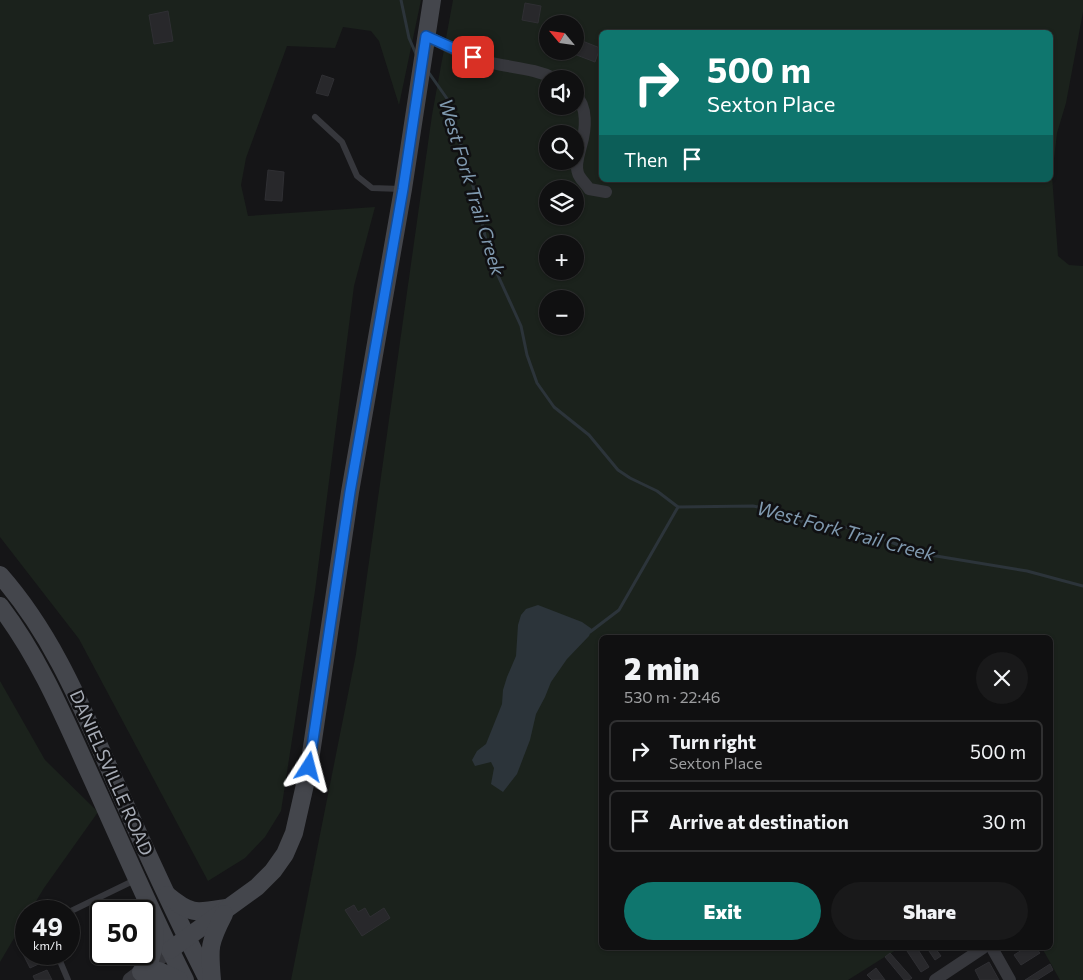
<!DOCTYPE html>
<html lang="en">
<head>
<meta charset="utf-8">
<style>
  :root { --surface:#101011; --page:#19191a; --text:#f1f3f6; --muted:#9c9d9f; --line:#303031; --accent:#0f766e }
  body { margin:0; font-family:Commissioner,sans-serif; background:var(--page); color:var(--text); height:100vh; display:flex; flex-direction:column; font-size:19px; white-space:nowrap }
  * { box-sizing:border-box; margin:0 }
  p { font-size:16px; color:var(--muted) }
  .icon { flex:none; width:28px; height:28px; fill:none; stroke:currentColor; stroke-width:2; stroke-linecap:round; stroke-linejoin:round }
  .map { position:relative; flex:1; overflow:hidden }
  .panel { position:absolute; left:599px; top:635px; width:454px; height:315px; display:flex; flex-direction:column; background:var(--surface); border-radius:8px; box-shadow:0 1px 4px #0004,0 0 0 1px var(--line) }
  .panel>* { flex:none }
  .banner { position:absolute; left:599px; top:30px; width:454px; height:152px; border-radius:8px; box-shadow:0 1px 4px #0004,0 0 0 1px var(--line); background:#0f766e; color:#fff; overflow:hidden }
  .needle { width:32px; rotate:299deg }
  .fabs { position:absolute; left:539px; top:15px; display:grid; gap:10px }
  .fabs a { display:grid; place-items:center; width:45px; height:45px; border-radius:50%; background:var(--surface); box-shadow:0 1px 4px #0004,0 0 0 1px var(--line); font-size:25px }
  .speed { position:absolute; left:15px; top:900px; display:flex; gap:10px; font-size:25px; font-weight:700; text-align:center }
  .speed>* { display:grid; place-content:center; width:65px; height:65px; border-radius:50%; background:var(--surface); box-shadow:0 1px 4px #0004,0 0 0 1px var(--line); line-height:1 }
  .speed small { font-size:12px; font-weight:400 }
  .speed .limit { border:2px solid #111; border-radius:8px; background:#fff; color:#111 }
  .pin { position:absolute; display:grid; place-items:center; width:42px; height:42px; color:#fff; margin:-21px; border-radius:10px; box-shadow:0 2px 8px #0006 }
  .me { position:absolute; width:55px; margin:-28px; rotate:9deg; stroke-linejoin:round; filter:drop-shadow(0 0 4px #0008) }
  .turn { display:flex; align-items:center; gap:18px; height:105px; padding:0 25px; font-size:22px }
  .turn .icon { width:65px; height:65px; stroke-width:2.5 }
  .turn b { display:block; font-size:35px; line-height:42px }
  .then { display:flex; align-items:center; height:48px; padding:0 25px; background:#0003; gap:10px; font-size:19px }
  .round { display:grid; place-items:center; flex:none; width:52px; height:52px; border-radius:26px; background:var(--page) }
  .summary { display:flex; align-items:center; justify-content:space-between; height:85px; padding:0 25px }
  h1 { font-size:30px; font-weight:800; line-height:38px }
  .primary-button { display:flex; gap:10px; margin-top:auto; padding:10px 25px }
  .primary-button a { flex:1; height:58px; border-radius:30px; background:var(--accent); color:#fff; font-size:20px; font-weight:800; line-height:58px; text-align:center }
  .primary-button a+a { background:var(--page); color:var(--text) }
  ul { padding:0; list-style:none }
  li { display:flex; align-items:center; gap:15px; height:62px; margin:0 10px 8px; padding:0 15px; border:2px solid var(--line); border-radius:8px }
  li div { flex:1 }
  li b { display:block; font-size:19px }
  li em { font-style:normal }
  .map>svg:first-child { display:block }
</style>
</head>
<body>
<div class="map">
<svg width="1083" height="980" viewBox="0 0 1083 980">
  <rect width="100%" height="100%" fill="#151517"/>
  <g fill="#1b221c" fill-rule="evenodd">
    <polygon points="0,0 421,0 399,105 379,41 371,31 343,27 335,48 287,46 246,158 241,185 248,216 375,207 354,286 315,591 281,811 265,837 245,858 208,881 79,639 0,537"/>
    <path d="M453,0H1083V12L1066,103L1057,133L1052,176L1058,256L1069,265L1083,266V980H1060L1042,948H1050V638H601V948H899L848,980H291L356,654L432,115ZM548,24H575V51H548ZM601,32H1050V180H601ZM548,79H575V106H548ZM548,134H575V161H548ZM548,189H575V216H548ZM548,244H575V271H548ZM548,299H575V326H548Z"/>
    <polygon points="0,681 45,760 98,812 44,888 30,911 26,911 26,918 0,962"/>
  </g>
  <polygon fill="#2c343a" points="538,605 582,622 592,629 589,636 567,659 551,682 545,697 536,714 530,740 517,774 503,792 491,784 494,768 491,762 475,766 472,760 477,751 486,744 502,704 503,690 507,677 516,656 518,625 521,615 526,609"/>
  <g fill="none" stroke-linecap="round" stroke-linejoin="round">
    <g stroke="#2c343a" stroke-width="3">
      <polyline points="401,0 409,38 416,54"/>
      <polyline points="429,73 448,100 477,200 490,258 521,326 527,355 537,383 554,407 589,435 618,470 630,478 657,491 678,507 753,506 768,509 781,516 795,521 825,523 854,529 924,554 1027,571 1083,586"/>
      <polyline points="590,632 619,610 678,507"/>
    </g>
  </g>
  <g fill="#28282b" stroke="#2f2f33">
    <polygon points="525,3 541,6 538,23 522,20"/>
    <polygon points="168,11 173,41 154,44 149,15"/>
    <polygon points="575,38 600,48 595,62 566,51 575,51"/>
    <polygon points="322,75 334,79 328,96 316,93"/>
    <polygon points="268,170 284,172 282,201 265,200"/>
    <polygon points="354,905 358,912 365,908 370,917 384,908 390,918 362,936 345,910"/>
    <polygon points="26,947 26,954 39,954 43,962 30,968 21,950"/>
    <polygon points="905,948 917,948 929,967 921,972"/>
    <polygon points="927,948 935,948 941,956 935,960"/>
    <polygon points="1025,948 1036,948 1040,953 1021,965 1014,955"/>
    <polygon points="890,953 912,978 909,980 904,980 885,957"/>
    <polygon points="989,962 999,980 980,980 975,970"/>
    <polygon points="1050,964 1053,970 1037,980 1025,980"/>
    <polygon points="876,968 885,980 872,980 867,975"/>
    <polygon points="47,970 52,980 35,980 33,976"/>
  </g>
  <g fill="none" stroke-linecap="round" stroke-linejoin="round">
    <g stroke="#36373c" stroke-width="6">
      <polyline points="315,117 342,142 357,176 372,188 401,189"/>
      <polyline points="69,912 135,880"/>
      <polyline points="57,954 68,980"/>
    </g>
    <g stroke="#36373c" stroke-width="12">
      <path d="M427,36C446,45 466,57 488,62C511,68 534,68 556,79"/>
      <path d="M575,94C588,107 586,129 581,146C579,154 575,165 578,173C579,178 586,184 589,189L606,192"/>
      <polyline points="992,948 1010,980"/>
      <polyline points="935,980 983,948"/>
    </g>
    <polyline stroke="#36373c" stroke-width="15" points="130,980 170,950"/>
    <g stroke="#44464c" stroke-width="18">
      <path d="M0,575C52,634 81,705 113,777C143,845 174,913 208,980"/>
      <path d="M0,606C38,656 62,712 88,770C120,840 150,911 185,980"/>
      <path d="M167,895C191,915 196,913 225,908"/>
      <polyline points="170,950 257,887 273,871 285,854 294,833 309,767 350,492 403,189 432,0"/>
      <polyline points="148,967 154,946 155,922"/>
      <polyline points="141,972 159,971 179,980"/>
      <path d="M212,980C209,947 209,943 224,914"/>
    </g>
  </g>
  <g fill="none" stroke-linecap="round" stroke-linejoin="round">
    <defs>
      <polyline id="route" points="309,767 350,492 403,189 426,36 473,57"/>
    </defs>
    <use href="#route" stroke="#114b97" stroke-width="12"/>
    <use href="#route" stroke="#1a73e8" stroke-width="9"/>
  </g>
  <g text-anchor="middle" stroke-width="5" stroke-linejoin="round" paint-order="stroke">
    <g font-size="18" fill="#a7acb6" stroke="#101012">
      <text transform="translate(111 773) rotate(66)" y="6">DANIELSVILLE ROAD</text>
    </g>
    <g font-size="19" font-style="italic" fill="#809ab0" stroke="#101012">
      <text transform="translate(472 187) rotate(73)" y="7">West Fork Trail Creek</text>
      <text transform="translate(846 531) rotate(15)" y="7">West Fork Trail Creek</text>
    </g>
  </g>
</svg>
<div class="fabs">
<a><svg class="needle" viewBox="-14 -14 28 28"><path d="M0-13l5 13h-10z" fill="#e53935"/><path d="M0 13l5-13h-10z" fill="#9c9d9f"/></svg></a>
<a><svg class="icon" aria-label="sound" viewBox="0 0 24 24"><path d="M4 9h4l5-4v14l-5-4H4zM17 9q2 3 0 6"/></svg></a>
<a><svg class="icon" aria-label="search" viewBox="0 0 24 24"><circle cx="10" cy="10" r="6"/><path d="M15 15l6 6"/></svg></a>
<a><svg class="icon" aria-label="layers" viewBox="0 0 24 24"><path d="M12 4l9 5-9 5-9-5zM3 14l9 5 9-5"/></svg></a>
<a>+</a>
<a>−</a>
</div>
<div class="speed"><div>49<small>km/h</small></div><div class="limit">50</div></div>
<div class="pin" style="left:473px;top:57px;background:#d93025"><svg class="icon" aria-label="arrive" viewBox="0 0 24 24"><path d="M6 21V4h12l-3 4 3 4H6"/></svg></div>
<svg class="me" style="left:309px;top:767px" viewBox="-20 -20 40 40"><path d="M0-17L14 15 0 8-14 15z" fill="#1a73e8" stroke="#fff" stroke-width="4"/></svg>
<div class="banner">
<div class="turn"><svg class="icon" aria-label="right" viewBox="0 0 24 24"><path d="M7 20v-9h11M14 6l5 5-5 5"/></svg><div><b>500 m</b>Sexton Place</div></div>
<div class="then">Then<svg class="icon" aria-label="arrive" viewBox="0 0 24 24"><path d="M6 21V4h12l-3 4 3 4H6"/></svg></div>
</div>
<section class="panel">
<div class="summary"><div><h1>2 min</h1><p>530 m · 22:46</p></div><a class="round"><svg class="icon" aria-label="close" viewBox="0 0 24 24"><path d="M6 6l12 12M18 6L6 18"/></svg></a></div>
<ul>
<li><svg class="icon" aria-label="right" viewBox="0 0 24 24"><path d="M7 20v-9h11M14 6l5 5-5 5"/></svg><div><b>Turn right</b><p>Sexton Place</p></div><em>500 m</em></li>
<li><svg class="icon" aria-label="arrive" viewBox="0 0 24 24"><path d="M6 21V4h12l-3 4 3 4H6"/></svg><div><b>Arrive at destination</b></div><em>30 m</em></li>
</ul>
<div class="primary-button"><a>Exit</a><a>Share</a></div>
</section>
</div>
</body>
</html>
